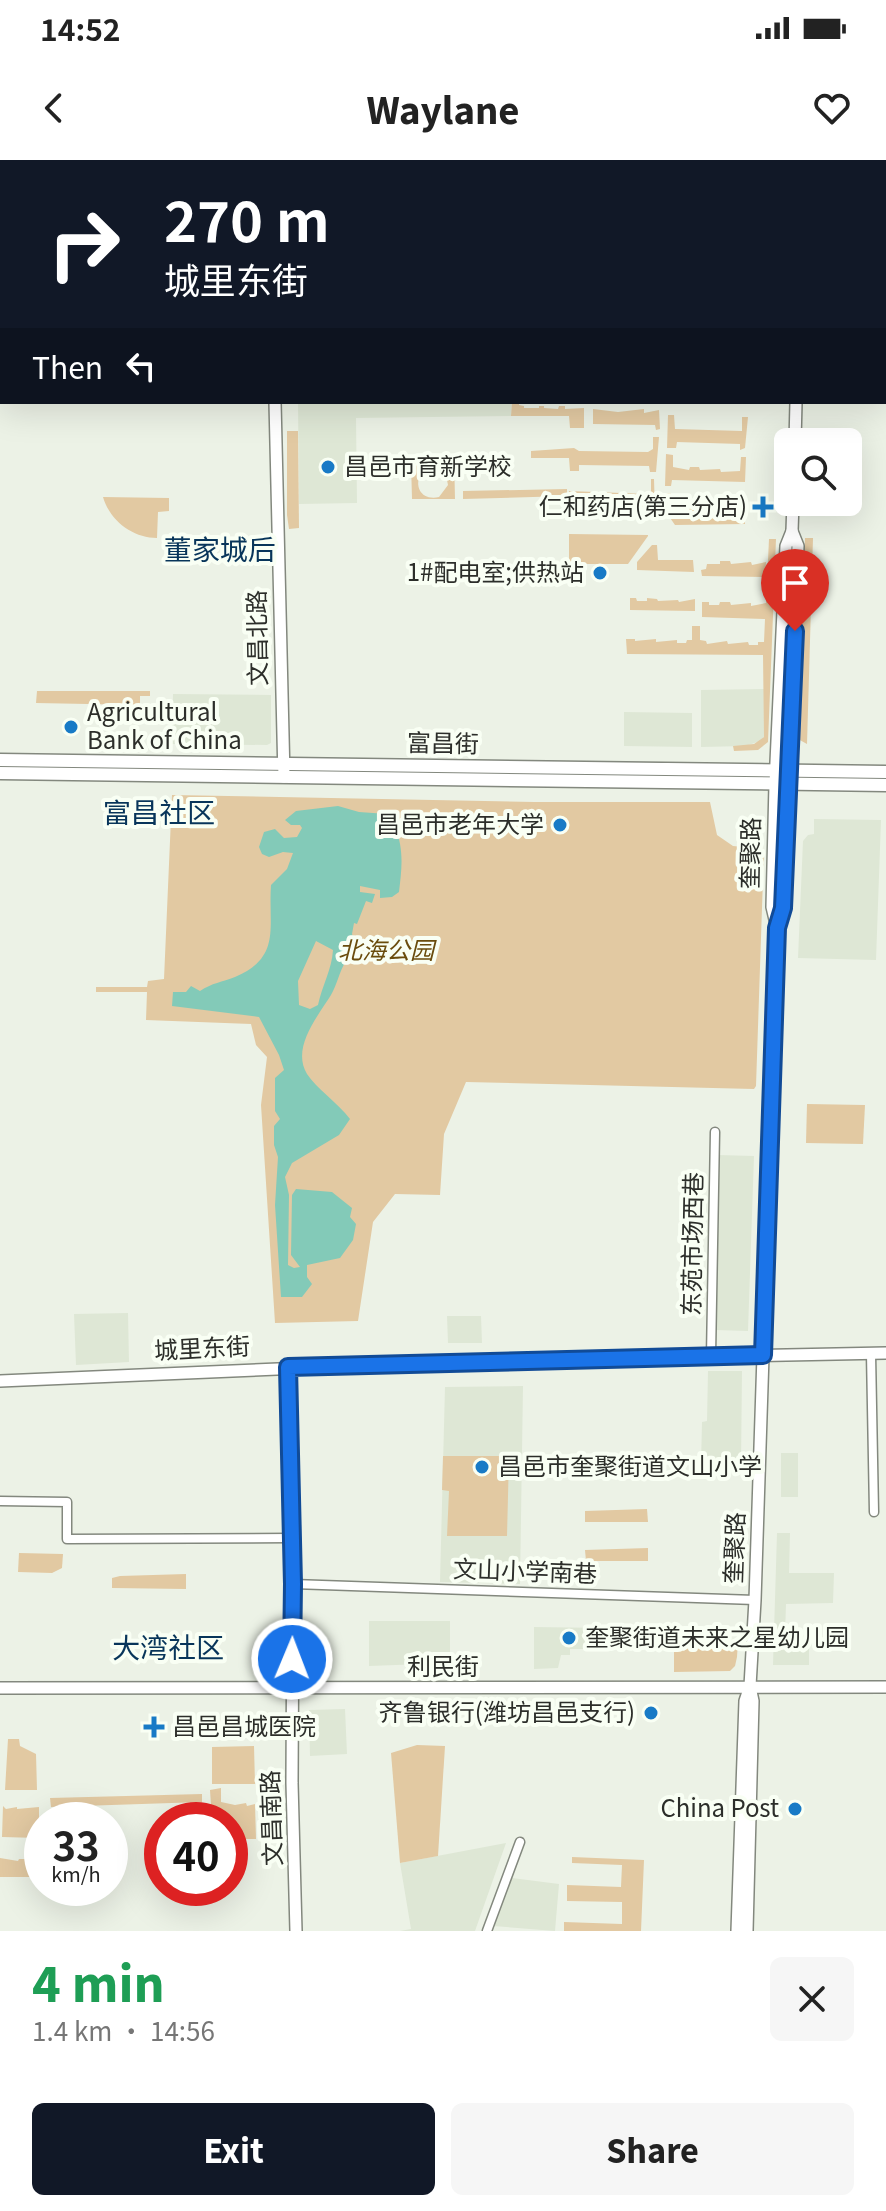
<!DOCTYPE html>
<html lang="en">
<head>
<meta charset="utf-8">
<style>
  :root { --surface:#fff; --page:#f6f6f6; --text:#222; --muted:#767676; --accent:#111827 }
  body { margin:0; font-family:Georgia,"Noto Sans SC",serif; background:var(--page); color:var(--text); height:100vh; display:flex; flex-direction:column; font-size:30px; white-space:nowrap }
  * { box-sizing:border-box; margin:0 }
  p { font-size:26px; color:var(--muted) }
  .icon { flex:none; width:44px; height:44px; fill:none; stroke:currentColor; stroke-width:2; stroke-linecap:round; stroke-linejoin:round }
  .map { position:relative; height:1771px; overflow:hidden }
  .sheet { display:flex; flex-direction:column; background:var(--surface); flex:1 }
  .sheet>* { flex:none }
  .top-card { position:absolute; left:0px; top:0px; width:886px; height:244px; box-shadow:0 8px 32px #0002; background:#111827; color:#fff; overflow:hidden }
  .fabs { position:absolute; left:774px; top:268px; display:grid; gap:16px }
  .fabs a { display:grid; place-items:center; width:88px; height:88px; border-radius:12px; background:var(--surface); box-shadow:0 8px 32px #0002; font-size:40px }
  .speed { position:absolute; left:24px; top:1642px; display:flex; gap:16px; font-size:40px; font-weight:700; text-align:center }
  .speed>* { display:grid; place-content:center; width:104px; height:104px; border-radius:50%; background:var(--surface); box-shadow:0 8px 32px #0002; line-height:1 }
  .speed small { font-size:20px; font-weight:400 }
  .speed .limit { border:12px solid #d22; background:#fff; color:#111 }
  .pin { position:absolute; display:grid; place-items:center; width:68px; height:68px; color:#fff; margin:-82px -34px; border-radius:50% 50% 50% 0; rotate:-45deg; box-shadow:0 0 8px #0007 }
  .pin .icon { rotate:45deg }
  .me { position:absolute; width:88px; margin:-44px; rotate:1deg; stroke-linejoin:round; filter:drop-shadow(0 0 6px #0008) }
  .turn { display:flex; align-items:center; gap:28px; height:168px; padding:0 32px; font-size:36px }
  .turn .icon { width:104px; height:104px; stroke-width:2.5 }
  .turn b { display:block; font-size:56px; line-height:68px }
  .then { display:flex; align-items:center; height:76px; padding:0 32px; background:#0003; gap:16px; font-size:30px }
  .round { display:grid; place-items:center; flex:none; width:84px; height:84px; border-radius:12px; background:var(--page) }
  .headline { display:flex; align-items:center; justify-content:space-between; height:136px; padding:0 32px }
  h1 { font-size:48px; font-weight:800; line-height:60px; color:#1e9e55 }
  .button { display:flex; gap:16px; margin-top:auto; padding:16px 32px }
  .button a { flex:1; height:92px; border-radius:12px; background:var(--accent); color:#fff; font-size:32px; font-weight:800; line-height:92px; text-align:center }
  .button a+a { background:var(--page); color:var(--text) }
  .status { display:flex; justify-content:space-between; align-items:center; height:56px; padding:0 40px; background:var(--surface); direction:ltr }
  .status svg { height:22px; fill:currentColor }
  header { display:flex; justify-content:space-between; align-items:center; height:104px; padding:0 32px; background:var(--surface); font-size:36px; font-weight:800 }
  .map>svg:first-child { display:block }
</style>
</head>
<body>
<div class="status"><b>14:52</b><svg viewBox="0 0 49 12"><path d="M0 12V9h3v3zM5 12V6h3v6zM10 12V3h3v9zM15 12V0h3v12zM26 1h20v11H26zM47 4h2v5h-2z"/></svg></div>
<header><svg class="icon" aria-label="back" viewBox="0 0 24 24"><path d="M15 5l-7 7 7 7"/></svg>Waylane<svg class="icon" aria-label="heart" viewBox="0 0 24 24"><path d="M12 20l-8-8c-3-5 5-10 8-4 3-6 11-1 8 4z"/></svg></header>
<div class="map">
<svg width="886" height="1771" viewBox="0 0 886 1771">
  <rect width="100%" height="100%" fill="#ecf2e6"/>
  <g fill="#dee7d5">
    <polygon points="298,242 512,242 511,256 356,258 357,343 299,344"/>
    <polygon points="764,529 764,577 760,581 746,586 701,587 701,530"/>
    <polygon points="173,534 271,535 271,583 267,585 172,584"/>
    <polygon points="624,552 692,553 692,587 624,586"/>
    <polygon points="814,659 881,660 876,800 798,798 803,681 808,675 814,674"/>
    <polygon points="718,995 754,996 748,1171 715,1170"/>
    <polygon points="128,1153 129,1202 76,1205 74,1154"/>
    <polygon points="447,1156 481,1156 482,1183 448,1183"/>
    <polygon points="708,1211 742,1211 741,1304 701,1304 702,1262 707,1261"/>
    <polygon points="523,1226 520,1424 440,1422 445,1227"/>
    <rect x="781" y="1293" width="17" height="44"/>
    <polygon points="777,1373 790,1373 789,1413 834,1413 833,1443 786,1444 785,1475 809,1475 809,1505 773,1505"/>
    <polygon points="369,1461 450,1461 450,1503 369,1506"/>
    <polygon points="534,1467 605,1468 604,1489 570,1489 570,1495 561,1495 558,1508 534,1509"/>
    <polygon points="345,1549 347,1594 310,1596 309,1550"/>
    <polygon points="506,1683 475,1771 400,1771 411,1769 400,1703"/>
    <polygon points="512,1718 559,1724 555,1771 493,1766"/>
  </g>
  <g fill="#e2c9a2" fill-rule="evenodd">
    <polygon points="512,242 519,242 519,245 524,246 524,248 539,248 539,246 544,246 544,248 558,249 559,246 565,246 565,249 584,248 584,268 570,268 569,256 511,256"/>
    <polygon points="593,249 618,252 644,249 644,253 659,250 660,269 656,270 655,265 593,264"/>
    <polygon points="668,255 674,255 675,269 742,271 742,257 748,257 745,288 740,290 740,284 677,282 676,288 667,288"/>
    <polygon points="287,271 298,271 299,368 289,369 287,355"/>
    <polygon points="653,277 659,277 656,312 650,312 649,306 579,305 579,311 570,311 569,298 531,298 531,291 574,288 579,291 648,292 653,289"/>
    <polygon points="666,294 673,295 673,307 689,310 690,307 699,307 700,310 720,309 721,312 740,311 741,297 746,297 745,322 672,320 671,326 665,326"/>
    <path d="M454,295L455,339H412L411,302H418V296ZM434,308L446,315L448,325L439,337C423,341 413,328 421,313Z"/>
    <polygon points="651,319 654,319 655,353 651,353 651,347 576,347 576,352 569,353 569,331 647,334 651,331"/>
    <polygon points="567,329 567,336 463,339 463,331"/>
    <polygon points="665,333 671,333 671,348 739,350 740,335 744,336 745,364 675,365 664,349"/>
    <path d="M103,337L169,338V351L158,352L157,378C133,378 110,361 103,337Z"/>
    <polygon points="569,374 648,375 648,376 628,404 569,404"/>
    <polygon points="805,378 813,378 807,584 798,579"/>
    <polygon points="769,379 776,379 768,582 758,590 734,591 733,586 754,584 764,577 763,495 627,494 626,479 635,479 635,481 656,479 656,482 677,480 677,483 686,483 687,480 692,480 692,466 700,466 700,480 706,481 707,484 727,481 728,484 748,482 749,485 758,485 758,482 764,482 765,459 702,457 702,442 709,442 709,445 719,445 720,442 730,442 731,445 751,443 751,446 766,443"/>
    <polygon points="652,385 657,385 658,400 693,400 694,412 637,410 637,402"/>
    <polygon points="720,401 730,401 731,404 751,402 752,405 766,402 765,417 702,416 701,410 706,409 707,404 720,404"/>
    <polygon points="630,438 636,438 637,441 647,441 647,438 657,439 658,441 678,440 679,442 695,439 695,451 630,450"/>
    <polygon points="37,531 150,531 150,536 140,536 140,545 36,543"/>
    <polygon points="172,635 534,642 710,642 717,675 733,686 764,689 756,926 754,929 466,922 444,974 440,1035 395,1034 373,1062 358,1161 275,1163 261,945 267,897 256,885 251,864 146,860 147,832 96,832 96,827 147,827 148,821 164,819"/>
    <polygon points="807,944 865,945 863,984 806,983"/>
    <polygon points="443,1296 509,1296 507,1376 447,1376 449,1331 442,1330"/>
    <polygon points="647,1349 648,1362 585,1362 585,1351"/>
    <polygon points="648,1388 648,1401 586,1401 585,1390"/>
    <polygon points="19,1393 63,1394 62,1408 52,1413 18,1412"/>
    <polygon points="186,1414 186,1429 112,1428 112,1418 120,1416"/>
    <polygon points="674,1480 738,1481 737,1497 735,1506 730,1511 674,1512"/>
    <polygon points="8,1579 19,1579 20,1586 36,1594 37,1630 5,1630"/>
    <polygon points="417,1585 445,1586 438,1696 400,1703 391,1593"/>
    <polygon points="254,1586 255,1624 212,1624 212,1587"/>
    <polygon points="221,1628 221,1642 235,1645 246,1643 247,1646 255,1644 256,1679 230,1679 230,1660 212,1660 210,1630"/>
    <polygon points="202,1634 202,1642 51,1647 50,1638"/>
    <polygon points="3,1646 6,1649 17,1647 17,1649 39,1647 39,1678 2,1677"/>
    <polygon points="29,1685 37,1685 37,1717 0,1717 0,1698 18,1701 19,1699 29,1699"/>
    <polygon points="572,1697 644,1700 641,1771 564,1771 564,1762 622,1764 622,1742 567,1741 567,1725 621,1727 622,1705 572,1703"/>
  </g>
  <path fill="#83cab8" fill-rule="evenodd" d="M338,646L359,652L387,654L376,666L384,674L389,664L395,666C404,690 402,707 399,732L392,737L380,738V730L360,726V732L375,734L372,743L366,741L357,764L354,763L352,774C358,788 352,790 346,801C339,812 337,825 331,835C318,856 291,888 307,914C316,928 338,943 350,959L339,975L292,1003L285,1017L289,1035L288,1105L294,1108L300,1107L291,1095L292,1035L296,1029L332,1032L352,1048L350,1057L356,1064L353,1080L340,1098L307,1105V1117L312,1124L302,1137H281L275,1045L278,997L274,985V966L280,959L275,951V918L284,910L279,895L259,857L172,846L173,832H186L191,826L200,831C212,823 222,822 235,817C282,797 268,767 271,725L287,709L293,693L283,692L269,697L262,694L259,687L264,672L275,669L284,678L297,677L302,668L300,665H291L285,660L296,651ZM316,781L333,790C332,809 322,826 318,845L310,849L299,845L298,821Z"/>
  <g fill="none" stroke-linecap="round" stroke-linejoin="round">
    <defs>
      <g id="street">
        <polyline points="884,21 886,21"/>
        <polyline points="0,201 2,201"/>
        <polyline points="871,1194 874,1352"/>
        <polyline points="711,1196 715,972"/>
        <polyline points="0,1341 67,1342 67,1379 292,1378"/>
        <polyline points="293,1424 755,1440"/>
        <polyline points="487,1771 520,1682"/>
      </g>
      <g id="secondary">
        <polyline points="273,2 273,0"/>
        <polyline points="805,2 805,0"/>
        <polyline points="0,66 1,0"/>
        <polyline points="275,242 284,617"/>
        <polyline points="795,282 796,242"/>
        <polyline points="777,768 783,748 798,386 792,371"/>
        <polyline points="288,1207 293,1424 292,1623 296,1771"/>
        <polyline points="0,1221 442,1202 886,1193"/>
        <polyline points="0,1528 886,1527"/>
        <polyline points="737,1771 745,1541 750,1526 755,1440 777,768 772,747 775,624 786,386 792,371 793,342"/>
        <polyline points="747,1771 753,1541 750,1527"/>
      </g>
      <g id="primary">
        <polyline points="0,600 886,612"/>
        <polyline points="0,613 886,625"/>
      </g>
    </defs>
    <use href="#street" stroke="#83887e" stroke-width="11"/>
    <use href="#secondary" stroke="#83887e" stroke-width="14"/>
    <use href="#primary" stroke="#83887e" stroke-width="15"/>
    <use href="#street" stroke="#fff" stroke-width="8"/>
    <use href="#secondary" stroke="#fff" stroke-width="11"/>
    <use href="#primary" stroke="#fff" stroke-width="12"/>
  </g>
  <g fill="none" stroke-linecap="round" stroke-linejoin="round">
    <defs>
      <polyline id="route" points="292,1499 293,1424 288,1207 763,1195 777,768 783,748 795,471"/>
    </defs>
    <use href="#route" stroke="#114b97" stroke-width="20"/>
    <use href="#route" stroke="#1a73e8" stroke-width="14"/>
  </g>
  <g fill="#187ac6" stroke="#f9fff4" stroke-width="3">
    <circle cx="328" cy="307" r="8"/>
    <path d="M759 335h8v8h8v8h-8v8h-8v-8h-8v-8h8z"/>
    <circle cx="600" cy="413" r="8"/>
    <circle cx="71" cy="567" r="8"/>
    <circle cx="560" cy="665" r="8"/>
    <circle cx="482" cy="1307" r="8"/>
    <circle cx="569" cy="1478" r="8"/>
    <circle cx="651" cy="1553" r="8"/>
    <path d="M150 1555h8v8h8v8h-8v8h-8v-8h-8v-8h8z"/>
    <circle cx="795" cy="1649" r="8"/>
  </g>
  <g text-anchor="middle" stroke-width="8" stroke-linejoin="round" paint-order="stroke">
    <g font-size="24" fill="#2c2e2a" stroke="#f9fff4" text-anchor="start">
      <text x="344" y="315">昌邑市育新学校</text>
      <text x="747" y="355" text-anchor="end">仁和药店(第三分店)</text>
      <text x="584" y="421" text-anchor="end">1#配电室;供热站</text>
      <text x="87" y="561">Agricultural<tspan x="87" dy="28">Bank of China</tspan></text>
      <text x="544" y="673" text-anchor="end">昌邑市老年大学</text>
      <text x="498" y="1315">昌邑市奎聚街道文山小学</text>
      <text x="585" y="1486">奎聚街道未来之星幼儿园</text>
      <text x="635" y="1561" text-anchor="end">齐鲁银行(潍坊昌邑支行)</text>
      <text x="172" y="1575">昌邑昌城医院</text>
      <text x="779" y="1657" text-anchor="end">China Post</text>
    </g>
    <g font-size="24" fill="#2c2e2a" stroke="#f9fff4">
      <text transform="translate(258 478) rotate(-91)" y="8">文昌北路</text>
      <text transform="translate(443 584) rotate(1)" y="8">富昌街</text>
      <text transform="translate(751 693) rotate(-89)" y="8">奎聚路</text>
      <text transform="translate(693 1084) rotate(-89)" y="8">东苑市场西巷</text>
      <text transform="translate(202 1189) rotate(-3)" y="8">城里东街</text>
      <text transform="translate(735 1388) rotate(-88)" y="8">奎聚路</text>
      <text transform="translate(525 1412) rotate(2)" y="8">文山小学南巷</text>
      <text x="443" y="1515">利民街</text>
      <text transform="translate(272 1658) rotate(-92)" y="8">文昌南路</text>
    </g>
    <g font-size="24" font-style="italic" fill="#6a4c0d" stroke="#f9fff4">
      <text x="386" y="799">北海公园</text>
    </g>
    <g font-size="28" fill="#08355a" stroke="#f9fff4">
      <text x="220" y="400">董家城后</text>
      <text x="159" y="663">富昌社区</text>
      <text x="168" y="1498">大湾社区</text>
    </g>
  </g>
</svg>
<div class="fabs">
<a><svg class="icon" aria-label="search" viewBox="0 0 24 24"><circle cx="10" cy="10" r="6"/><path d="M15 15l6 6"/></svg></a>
</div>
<div class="speed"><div>33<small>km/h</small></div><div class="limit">40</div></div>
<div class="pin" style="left:795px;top:471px;background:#d93025"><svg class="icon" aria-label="arrive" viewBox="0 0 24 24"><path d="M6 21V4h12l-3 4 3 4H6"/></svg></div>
<svg class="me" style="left:292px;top:1499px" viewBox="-20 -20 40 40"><circle r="17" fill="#1a73e8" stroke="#fff" stroke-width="3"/><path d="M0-11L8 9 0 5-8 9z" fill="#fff"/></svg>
<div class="top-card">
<div class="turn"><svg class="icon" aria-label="right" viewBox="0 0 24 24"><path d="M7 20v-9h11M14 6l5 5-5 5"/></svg><div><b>270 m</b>城里东街</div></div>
<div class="then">Then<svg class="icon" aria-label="left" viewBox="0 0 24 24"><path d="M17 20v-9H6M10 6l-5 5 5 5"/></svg></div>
</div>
</div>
<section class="sheet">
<div class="headline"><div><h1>4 min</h1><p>1.4 km · 14:56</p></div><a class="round"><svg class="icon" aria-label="close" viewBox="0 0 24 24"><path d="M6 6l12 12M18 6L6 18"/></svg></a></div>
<div class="button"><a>Exit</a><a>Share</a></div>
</section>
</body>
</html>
